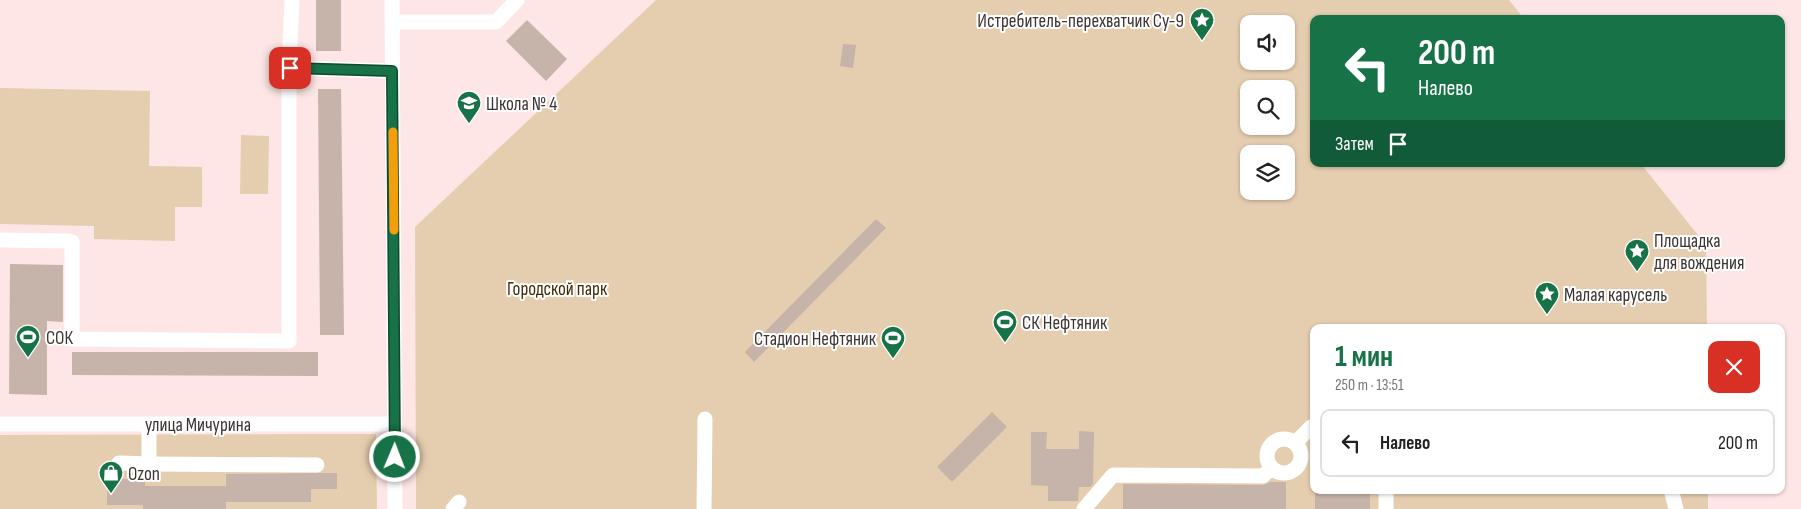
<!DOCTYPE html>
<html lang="ru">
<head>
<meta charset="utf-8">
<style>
  :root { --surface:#fff; --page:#f6f6f6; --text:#222; --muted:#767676; --line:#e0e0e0; --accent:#177247 }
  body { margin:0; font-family:"Sofia Sans Condensed",sans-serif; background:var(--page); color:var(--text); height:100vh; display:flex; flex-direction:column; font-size:19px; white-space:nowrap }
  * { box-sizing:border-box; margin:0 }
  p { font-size:16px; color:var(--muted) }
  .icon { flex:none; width:28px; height:28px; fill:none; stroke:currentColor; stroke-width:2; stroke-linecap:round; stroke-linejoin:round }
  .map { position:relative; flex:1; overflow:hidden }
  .drawer { position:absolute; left:1310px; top:324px; width:475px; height:170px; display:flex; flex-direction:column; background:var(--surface); border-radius:10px; box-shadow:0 1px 4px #0004 }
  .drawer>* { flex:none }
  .banner { position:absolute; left:1310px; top:15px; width:475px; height:152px; border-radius:10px; box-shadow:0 1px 4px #0004; background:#177247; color:#fff; overflow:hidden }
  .controls { position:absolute; left:1240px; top:15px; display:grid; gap:10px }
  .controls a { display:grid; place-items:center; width:55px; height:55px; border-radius:10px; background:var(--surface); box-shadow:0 1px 4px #0004; font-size:25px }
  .pin { position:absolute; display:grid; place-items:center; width:42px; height:42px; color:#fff; margin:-21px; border-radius:10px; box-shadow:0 2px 8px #0006 }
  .me { position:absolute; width:55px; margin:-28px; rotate:1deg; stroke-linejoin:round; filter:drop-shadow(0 0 4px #0008) }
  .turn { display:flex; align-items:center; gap:18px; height:105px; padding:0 25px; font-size:22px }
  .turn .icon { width:65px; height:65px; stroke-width:2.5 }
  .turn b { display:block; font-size:35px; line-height:42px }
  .then { display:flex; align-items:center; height:48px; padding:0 25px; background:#0003; gap:10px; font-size:19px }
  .round { display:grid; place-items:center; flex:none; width:52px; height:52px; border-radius:10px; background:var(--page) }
  .head { display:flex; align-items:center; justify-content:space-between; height:85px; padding:0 25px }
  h1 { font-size:30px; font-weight:700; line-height:38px; color:var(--accent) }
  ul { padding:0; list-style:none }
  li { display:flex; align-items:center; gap:15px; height:68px; margin:0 10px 8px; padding:0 15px; border:2px solid var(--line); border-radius:10px }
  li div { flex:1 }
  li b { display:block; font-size:19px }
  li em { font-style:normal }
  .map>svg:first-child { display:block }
</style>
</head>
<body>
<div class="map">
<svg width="1801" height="509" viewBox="0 0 1801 509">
  <rect width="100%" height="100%" fill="#fde6e5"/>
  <g fill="#e5cdaf" fill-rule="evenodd">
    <path d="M656,0H1509L1524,19H1314V164H1641L1706,245L1707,327L1314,328V490H1708V509H416L415,227ZM1249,24H1286V61H1249ZM1249,89H1286V126H1249ZM1249,154H1286V191H1249Z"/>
    <polygon points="0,88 150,91 149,166 202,167 202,207 175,207 175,241 94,239 94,226 0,224"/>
    <polygon points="241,135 269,136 268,194 240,194"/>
    <polygon points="376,434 377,509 0,509 0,435"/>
  </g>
  <g fill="#c6b3aa">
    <rect x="316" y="0" width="25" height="51"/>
    <polygon points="527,20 567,59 546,81 506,41"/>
    <polygon points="843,44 856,45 853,68 840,66"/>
    <polygon points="318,89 341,89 344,335 320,335"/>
    <polygon points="876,219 886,228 754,362 745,352"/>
    <polygon points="10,264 63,265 63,322 47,321 47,395 9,394"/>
    <polygon points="72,352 318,352 318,376 72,375"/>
    <polygon points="992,412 1007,427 952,482 937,467"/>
    <polygon points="1079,431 1094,432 1093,484 1090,487 1079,487 1078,501 1048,501 1048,486 1031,485 1031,432 1047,432 1046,449 1079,449"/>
    <polygon points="321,473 337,473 337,489 311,489 311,502 226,502 226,509 143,509 143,505 107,505 107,479 145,479 145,486 226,486 226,474"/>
    <polygon points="1271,482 1286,482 1286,509 1123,509 1123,484 1263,485"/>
    <rect x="1315" y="490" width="55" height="19"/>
  </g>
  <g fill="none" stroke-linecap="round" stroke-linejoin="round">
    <g stroke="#fff" stroke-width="15">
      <polyline points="392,0 395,509"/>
      <polyline points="393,22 496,22 517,0"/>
      <polyline points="289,68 392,71"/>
      <polyline points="0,240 69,241 72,242 72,339 289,341 289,68 292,0"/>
      <polyline points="0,424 395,424"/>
      <circle cx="1284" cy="456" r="17"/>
      <polyline points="1295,443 1311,427 1314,427"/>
      <polyline points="119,463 149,464 149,424"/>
      <polyline points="149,464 317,465"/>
      <polyline points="1386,490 1386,509"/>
      <polyline points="1672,493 1676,509"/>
      <polyline points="453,509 459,502"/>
      <polyline points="704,509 705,419"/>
      <polyline points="1084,509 1113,475 1263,476 1271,468"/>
    </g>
  </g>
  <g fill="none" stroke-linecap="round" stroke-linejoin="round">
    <defs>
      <polyline id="route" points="290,68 392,71 395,457"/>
    </defs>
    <use href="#route" stroke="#0f4a2e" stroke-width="12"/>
    <use href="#route" stroke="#177247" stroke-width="9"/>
    <polyline stroke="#f59e0b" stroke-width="9" points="393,132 394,230"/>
  </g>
  <defs>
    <symbol id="sight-pin" viewBox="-11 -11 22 30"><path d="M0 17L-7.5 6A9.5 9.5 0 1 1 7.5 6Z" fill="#177247" stroke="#fff"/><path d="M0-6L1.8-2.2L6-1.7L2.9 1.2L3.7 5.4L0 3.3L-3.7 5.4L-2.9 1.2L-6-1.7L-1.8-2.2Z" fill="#fff"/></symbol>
    <symbol id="school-pin" viewBox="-11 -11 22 30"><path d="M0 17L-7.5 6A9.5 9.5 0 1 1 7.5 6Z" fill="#177247" stroke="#fff"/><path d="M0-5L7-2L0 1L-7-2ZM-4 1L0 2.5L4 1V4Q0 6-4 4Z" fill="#fff"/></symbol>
    <symbol id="stadium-pin" viewBox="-11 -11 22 30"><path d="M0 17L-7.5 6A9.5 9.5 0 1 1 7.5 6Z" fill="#177247" stroke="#fff"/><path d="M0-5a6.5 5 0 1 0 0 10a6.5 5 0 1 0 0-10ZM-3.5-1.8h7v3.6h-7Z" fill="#fff"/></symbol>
    <symbol id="shop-pin" viewBox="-11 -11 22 30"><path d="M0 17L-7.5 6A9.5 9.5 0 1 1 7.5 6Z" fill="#177247" stroke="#fff"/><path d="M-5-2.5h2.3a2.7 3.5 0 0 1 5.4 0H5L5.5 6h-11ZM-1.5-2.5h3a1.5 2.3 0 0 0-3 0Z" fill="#fff"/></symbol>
  </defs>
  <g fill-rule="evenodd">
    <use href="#sight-pin" x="1188" y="6" width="28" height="38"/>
    <use href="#school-pin" x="455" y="89" width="28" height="38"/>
    <use href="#sight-pin" x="1623" y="237" width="28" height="38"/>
    <use href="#sight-pin" x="1533" y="280" width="28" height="38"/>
    <use href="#stadium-pin" x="991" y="308" width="28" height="38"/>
    <use href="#stadium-pin" x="14" y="323" width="28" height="38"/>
    <use href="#stadium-pin" x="879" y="324" width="28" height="38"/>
    <use href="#shop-pin" x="97" y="459" width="28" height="38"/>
  </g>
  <g text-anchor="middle" stroke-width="4" stroke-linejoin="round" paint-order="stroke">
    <g font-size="19" fill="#3d3434" stroke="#fff" text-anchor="start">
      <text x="1184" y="27" text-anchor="end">Истребитель-перехватчик Су-9</text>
      <text x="486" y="110">Школа № 4</text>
      <text x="1654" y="247">Площадка<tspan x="1654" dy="22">для вождения</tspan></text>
      <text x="1564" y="301">Малая карусель</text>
      <text x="1022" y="329">СК Нефтяник</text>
      <text x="46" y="344">СОК</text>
      <text x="876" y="345" text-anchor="end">Стадион Нефтяник</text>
      <text x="128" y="480">Ozon</text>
    </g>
    <g font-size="19" fill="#402b07" stroke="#fff">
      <text x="557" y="295">Городской парк</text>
    </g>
    <g font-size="19" fill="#3d3434" stroke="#fff">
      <text x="198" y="431">улица Мичурина</text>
    </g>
  </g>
</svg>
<div class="controls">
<a><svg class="icon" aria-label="sound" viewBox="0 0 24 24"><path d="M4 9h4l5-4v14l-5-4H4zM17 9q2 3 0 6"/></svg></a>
<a><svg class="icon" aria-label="search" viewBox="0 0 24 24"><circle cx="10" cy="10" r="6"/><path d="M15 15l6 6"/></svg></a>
<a><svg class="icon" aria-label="layers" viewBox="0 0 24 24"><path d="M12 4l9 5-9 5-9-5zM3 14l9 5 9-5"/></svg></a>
</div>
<div class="pin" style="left:290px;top:68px;background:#d93025"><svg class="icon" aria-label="arrive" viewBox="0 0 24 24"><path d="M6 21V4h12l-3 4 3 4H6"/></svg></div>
<svg class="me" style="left:395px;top:457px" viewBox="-20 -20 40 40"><circle r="17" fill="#177247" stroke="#fff" stroke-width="3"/><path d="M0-11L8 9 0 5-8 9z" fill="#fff"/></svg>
<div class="banner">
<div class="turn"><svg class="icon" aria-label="left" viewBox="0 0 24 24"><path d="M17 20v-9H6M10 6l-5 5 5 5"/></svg><div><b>200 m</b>Налево</div></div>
<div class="then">Затем<svg class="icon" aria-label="arrive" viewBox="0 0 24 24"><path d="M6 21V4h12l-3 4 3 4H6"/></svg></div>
</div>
<section class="drawer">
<div class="head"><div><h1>1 мин</h1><p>250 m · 13:51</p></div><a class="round" style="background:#d93025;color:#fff"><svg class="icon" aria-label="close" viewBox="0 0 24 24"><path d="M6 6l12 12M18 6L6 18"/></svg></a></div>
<ul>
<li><svg class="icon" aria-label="left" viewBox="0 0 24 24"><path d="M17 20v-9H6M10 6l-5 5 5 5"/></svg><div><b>Налево</b></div><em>200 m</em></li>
</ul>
</section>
</div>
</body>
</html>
